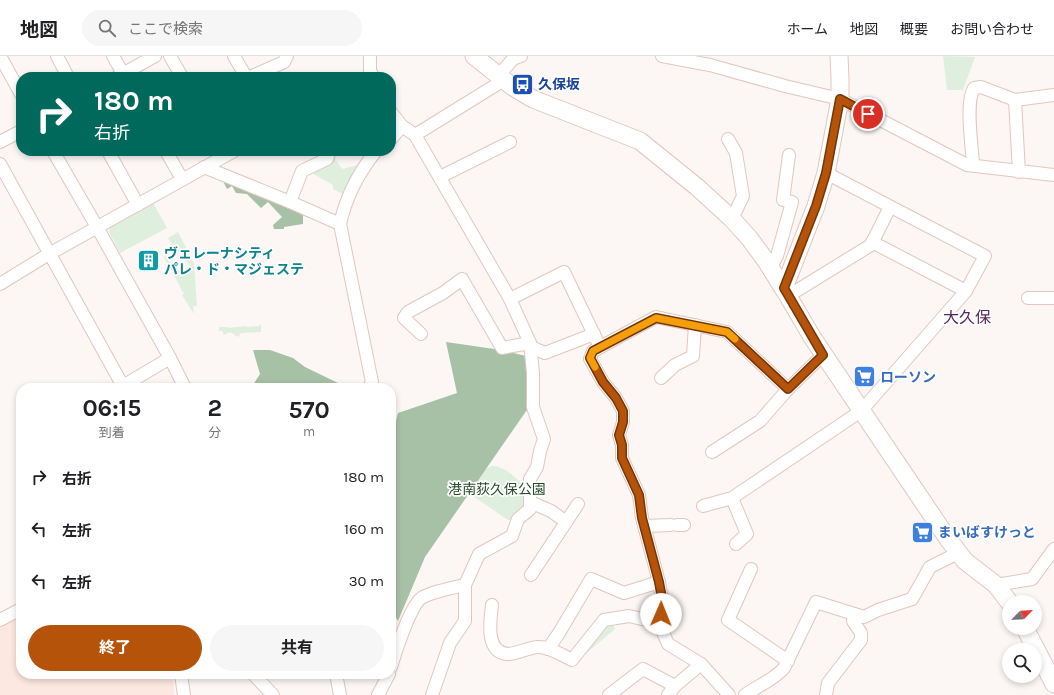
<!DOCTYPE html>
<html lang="ja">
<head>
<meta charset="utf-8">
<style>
  :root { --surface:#fff; --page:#f6f6f6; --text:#202124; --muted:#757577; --line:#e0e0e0; --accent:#b45309 }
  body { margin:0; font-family:Karla,"Noto Sans JP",sans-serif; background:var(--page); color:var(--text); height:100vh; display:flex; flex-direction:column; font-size:15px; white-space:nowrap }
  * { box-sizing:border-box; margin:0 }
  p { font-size:13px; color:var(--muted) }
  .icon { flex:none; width:22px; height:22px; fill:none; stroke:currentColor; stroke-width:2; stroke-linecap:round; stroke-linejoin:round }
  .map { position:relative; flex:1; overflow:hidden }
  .panel { position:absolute; left:16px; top:327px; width:380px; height:296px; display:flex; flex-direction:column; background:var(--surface); border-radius:16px; box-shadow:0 2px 6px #0003 }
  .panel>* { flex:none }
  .banner { position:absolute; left:16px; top:16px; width:380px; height:84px; border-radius:16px; box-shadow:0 2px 6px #0003; background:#00695c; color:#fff; overflow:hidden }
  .needle { width:26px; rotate:66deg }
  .fabs { position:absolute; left:1002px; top:539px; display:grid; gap:8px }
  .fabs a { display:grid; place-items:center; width:40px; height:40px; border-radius:50%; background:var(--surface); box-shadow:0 2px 6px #0003; font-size:20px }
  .pin { position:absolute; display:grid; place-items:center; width:34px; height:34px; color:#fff; margin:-17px; border:2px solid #fff; border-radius:50%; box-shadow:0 1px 4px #0007 }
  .me { position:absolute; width:44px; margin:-22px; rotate:1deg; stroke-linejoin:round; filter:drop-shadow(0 0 3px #0008) }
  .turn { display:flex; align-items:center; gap:14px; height:84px; padding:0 12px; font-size:18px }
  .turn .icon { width:52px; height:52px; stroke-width:2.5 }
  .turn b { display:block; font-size:28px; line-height:34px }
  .eta { display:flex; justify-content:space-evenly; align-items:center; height:68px; text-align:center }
  .eta b { font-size:24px; font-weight:700; line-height:28px }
  .button { display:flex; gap:8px; margin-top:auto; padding:8px 12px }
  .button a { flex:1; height:46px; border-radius:24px; background:var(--accent); color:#fff; font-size:16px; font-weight:700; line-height:46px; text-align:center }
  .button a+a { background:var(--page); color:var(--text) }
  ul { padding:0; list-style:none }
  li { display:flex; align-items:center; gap:12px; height:52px; padding:0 12px }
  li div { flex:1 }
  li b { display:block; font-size:15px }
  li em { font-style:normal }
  header { display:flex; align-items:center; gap:24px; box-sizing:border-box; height:56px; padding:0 20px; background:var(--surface); border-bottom:1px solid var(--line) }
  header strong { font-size:19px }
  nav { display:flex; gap:22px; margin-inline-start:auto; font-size:14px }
  .search { width:280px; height:36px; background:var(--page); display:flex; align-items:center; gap:10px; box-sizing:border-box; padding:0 14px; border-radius:22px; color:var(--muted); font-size:15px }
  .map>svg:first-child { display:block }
</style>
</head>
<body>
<header>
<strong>地図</strong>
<div class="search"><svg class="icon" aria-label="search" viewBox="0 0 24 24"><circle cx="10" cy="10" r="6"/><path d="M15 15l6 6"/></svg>ここで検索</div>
<nav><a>ホーム</a><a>地図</a><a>概要</a><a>お問い合わせ</a></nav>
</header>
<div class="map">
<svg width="1054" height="639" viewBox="0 0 1054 639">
  <rect width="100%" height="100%" fill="#fcf6f4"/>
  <polygon fill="#fce8e0" points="21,559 21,618 173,618 174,639 0,639 0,571"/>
  <g fill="#dfefde">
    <polygon points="943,0 975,1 963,34 947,34"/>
    <polygon points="334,101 342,113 358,109 348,134 345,139 333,133 333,129 310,116"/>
    <polygon points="152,145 167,172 120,197 109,176 111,169"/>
    <polygon points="178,176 194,207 197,250 193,250 194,258 182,239 184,238 164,201 166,199 176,218 190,210 181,195 177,197 168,182"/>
    <polygon points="259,269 261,269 261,276 241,277 238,281 230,276 224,279 222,275 219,275 219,271 228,271 228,272 247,270 247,271 259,270"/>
    <path d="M492,410C504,409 516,423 525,430V451L512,464H508L473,440L470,430L477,417Z"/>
    <polygon points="611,565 615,573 582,601 605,566"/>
  </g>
  <g fill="#a7c1a6">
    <polygon points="222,123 303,156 303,168 284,171 284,173 274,173 273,169 282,161 268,146 261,152 247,138 236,137 232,130 227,133"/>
    <polygon points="446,286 501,294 530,301 531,348 425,501 398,565 391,553 391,368 395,369 398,357 457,337"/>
    <polygon points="253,294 270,294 293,302 305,311 340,328 343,332 251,332 260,318"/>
  </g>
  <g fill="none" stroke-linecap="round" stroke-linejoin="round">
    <defs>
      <g id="street">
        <polyline points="0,0 21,38"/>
        <polyline points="57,0 68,21"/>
        <polyline points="113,0 125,21"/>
        <polyline points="170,0 182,21"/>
        <polyline points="234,0 246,21"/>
        <polyline points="370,0 370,14 373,21"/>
        <polyline points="662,0 710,9 785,30 840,43 967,109 1054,119"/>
        <polyline points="499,19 513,3 521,0"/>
        <polyline points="117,21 155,0"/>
        <polyline points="250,21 284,6 287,0"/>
        <polyline points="1015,44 1019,116"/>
        <polyline points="391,56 402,70 415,79 510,243 564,216 600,291"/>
        <polyline points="415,79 504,24"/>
        <polyline points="391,83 402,70"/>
        <polyline points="728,83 736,97 743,140 732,163"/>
        <polyline points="0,86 21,75"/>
        <polyline points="53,95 97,171 170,302 185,332"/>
        <polyline points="108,95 138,149"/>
        <polyline points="166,95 182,123"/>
        <polyline points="0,108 124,332"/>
        <path d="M973,108C972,90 965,46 974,32L981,31L1015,44L1054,39"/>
        <polyline points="204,111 290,146 340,168"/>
        <polyline points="440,121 510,86"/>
        <polyline points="290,146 302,115 327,103 330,95"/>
        <polyline points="872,186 966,235"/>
        <polyline points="771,211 777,200 792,146 783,144 789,99"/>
        <polyline points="0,228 49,198 234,95"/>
        <polyline points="788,240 871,189 890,151"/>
        <polyline points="1028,242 1054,242"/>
        <polyline points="421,278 404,262 408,256 443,237 462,223 502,292 530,287"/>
        <polyline points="531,291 545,297 594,278"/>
        <polyline points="661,322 675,309 693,300 695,269"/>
        <polyline points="123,330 170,302"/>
        <path d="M369,332L372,326L340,168C346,141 359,116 376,95"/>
        <polyline points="712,396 760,365 788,333 823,299"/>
        <polyline points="732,442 747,478 736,488"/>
        <polyline points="530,446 551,455 566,466"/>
        <polyline points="703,450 732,442 861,355 966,235 985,200 826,117"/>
        <polyline points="677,469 684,469"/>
        <polyline points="645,470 671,469"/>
        <polyline points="751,513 728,564 788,605"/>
        <polyline points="531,519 578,448"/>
        <polyline points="996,529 1032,523 1054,493"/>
        <path d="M492,549C490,565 485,598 509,598C519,597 528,592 537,591C548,590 562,599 572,604L604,564L629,560L659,567"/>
        <polyline points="0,564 21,553"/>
        <polyline points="548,593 559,577 591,523 624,537 659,526"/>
        <path d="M391,611C395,597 411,547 423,541C435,535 451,532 465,529"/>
        <polyline points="181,618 184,639"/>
        <polyline points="253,618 273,639"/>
        <polyline points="336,618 340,639"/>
        <polyline points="378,639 389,618"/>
        <polyline points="432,639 450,587 465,565 465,529 479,498 512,480 518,463 530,453 530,423 537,411 540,395 544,383 533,351 533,317 530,287 510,243"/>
        <polyline points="609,639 643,613 675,630"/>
        <polyline points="668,639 675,630 701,608"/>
        <polyline points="729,639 701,608 668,588 659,567 663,548 659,526 642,462 639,439 622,402 622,389 619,379 623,366 623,355 616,342 603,326 590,303 593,295 656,261 727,276 788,333"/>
        <path d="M745,639C757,630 774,624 784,612L816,546L864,561L878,554L912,543L930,511L958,497"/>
        <polyline points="826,639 828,627 861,584 861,577 853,565 854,558"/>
      </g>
      <g id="secondary">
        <polyline points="474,0 513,31 533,43 640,85 697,131 732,163 750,183 766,205 788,240 812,281 948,483 965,505 996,529 1009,546"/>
        <polyline points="784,232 816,150 826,117 840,43 840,22 839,0"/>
        <polyline points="1025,572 1054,628"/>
      </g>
    </defs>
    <use href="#street" stroke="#e0c7be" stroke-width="14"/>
    <use href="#secondary" stroke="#e0c7be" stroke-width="19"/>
    <use href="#street" stroke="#fff" stroke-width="12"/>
    <use href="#secondary" stroke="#fff" stroke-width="17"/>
  </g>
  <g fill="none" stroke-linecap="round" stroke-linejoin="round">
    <defs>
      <polyline id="route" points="661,558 663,548 659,526 642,462 639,439 622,402 622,389 619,379 623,366 623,355 616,342 603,326 590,302 593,295 656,262 727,276 788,333 823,299 784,232 816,150 826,117 840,43 868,58"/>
    </defs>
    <use href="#route" stroke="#753606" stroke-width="10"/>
    <use href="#route" stroke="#b45309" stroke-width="7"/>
    <polyline stroke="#f59e0b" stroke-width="7" points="595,311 590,302 593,295 656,262 727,276 735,283"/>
  </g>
  <defs>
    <symbol id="bus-square" viewBox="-11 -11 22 22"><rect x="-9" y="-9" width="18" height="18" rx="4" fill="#1a4fb4" stroke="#fff"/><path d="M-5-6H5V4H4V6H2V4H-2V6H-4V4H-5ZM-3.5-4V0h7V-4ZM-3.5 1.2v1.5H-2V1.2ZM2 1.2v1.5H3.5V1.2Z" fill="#fff"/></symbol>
    <symbol id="building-square" viewBox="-11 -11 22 22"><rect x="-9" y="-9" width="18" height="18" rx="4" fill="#0f9aa8" stroke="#fff"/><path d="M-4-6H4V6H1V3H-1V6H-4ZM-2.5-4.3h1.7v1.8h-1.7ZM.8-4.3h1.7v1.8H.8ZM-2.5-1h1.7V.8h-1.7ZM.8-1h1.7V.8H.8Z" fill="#fff"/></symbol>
    <symbol id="supermarket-square" viewBox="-11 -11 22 22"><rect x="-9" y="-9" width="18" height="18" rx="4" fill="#3f7fe0" stroke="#fff"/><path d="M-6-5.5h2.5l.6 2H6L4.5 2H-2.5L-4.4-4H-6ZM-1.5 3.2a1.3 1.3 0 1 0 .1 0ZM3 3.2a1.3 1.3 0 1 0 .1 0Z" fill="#fff"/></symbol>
  </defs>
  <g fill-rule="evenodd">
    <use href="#bus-square" x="510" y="16" width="25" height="25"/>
    <use href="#building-square" x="136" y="192" width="25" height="25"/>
    <use href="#supermarket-square" x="852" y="308" width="25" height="25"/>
    <use href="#supermarket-square" x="910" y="464" width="25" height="25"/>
  </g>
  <g text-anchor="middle" stroke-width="3.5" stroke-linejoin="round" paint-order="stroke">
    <g font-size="14" font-weight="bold" fill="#164399" stroke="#fff" text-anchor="start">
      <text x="538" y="33">久保坂</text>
    </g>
    <g font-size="14" font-weight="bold" fill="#0d838f" stroke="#fff" text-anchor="start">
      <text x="164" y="202">ヴェレーナシティ<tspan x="164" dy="16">パレ・ド・マジェステ</tspan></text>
    </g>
    <g font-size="14" font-weight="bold" fill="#366cbe" stroke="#fff" text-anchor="start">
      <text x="880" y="326">ローソン</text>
      <text x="938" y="481">まいばすけっと</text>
    </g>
    <g font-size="14" fill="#244a24" stroke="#fff">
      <text x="497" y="438">港南荻久保公園</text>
    </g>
    <g font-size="16" fill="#562657" stroke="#fff">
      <text x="967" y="267">大久保</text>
    </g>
  </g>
</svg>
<div class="fabs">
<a><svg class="needle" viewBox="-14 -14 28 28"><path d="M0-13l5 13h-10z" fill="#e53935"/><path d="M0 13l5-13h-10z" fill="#757577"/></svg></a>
<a><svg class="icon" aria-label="search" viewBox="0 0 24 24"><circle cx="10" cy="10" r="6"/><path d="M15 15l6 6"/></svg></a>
</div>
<div class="pin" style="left:868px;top:58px;background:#d93025"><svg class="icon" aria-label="arrive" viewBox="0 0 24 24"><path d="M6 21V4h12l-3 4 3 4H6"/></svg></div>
<svg class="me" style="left:661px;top:558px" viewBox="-20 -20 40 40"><circle r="19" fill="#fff"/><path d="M0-13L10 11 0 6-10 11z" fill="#b45309"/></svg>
<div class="banner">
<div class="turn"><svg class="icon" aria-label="right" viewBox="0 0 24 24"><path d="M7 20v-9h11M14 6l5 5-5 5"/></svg><div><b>180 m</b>右折</div></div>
</div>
<section class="panel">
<div class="eta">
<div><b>06:15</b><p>到着</p></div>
<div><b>2</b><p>分</p></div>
<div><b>570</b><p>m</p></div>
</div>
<ul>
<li><svg class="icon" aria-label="right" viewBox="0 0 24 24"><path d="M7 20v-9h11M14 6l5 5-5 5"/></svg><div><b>右折</b></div><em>180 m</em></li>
<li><svg class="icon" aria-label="left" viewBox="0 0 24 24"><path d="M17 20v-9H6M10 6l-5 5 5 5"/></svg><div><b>左折</b></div><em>160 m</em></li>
<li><svg class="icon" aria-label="left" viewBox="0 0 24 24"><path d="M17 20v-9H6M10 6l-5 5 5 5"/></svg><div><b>左折</b></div><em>30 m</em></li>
</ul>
<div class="button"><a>終了</a><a>共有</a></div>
</section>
</div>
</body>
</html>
